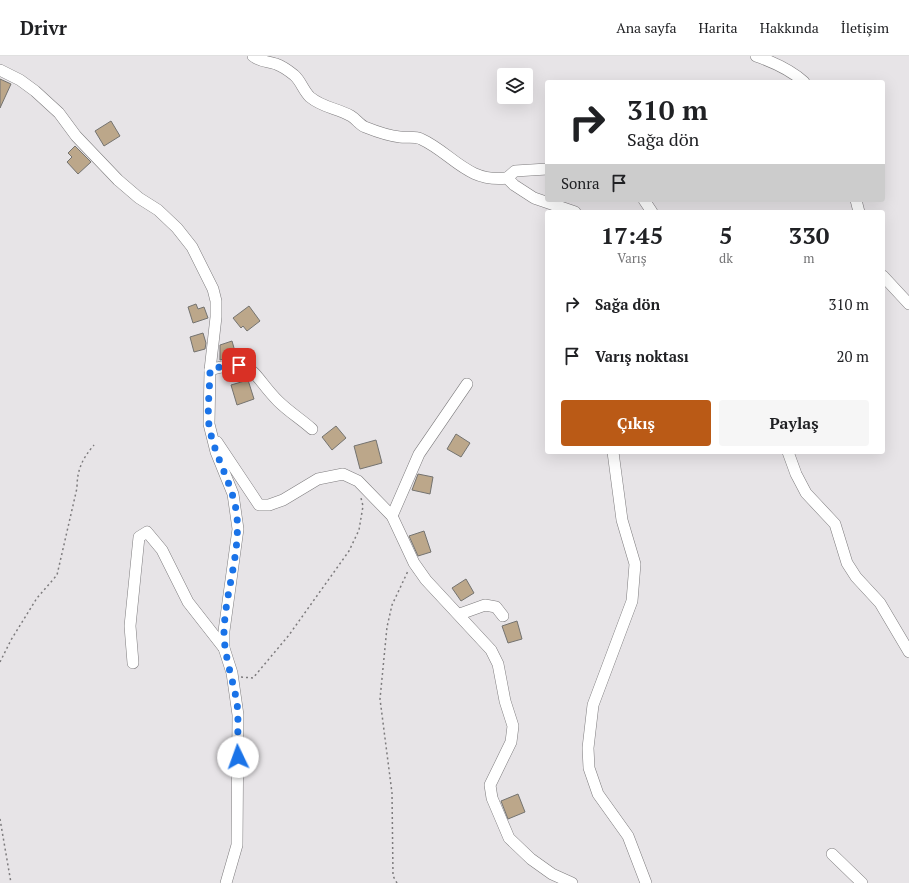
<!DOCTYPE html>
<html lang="tr">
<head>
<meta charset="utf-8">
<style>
  :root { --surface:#fff; --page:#f6f6f6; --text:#202124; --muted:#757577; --line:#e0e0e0; --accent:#ba5a16 }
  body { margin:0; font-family:"PT Serif",serif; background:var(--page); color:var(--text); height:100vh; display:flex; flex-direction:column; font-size:15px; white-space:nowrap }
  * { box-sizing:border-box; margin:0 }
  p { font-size:13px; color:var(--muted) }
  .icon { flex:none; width:22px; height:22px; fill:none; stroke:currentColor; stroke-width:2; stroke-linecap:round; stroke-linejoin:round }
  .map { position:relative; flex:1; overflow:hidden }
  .side { position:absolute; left:545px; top:154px; width:340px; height:244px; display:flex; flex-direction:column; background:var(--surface); border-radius:4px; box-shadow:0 4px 16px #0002 }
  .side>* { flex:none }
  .hud { position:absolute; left:545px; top:24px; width:340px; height:122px; border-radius:4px; box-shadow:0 4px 16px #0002; background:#fff; color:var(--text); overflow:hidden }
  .fabs { position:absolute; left:497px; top:12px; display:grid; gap:8px }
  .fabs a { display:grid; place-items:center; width:36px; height:36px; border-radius:4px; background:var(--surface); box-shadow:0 4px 16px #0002; font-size:20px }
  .pin { position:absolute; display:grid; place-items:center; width:34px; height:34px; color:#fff; margin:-17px; border-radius:8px; box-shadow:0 2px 6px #0006 }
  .me { position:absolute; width:44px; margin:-22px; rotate:357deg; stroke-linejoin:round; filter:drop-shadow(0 0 3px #0008) }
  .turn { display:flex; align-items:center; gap:14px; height:84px; padding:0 16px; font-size:18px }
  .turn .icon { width:52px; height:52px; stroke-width:2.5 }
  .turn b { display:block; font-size:28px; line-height:34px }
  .then { display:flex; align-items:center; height:38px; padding:0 16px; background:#0003; gap:8px; font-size:15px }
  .eta { display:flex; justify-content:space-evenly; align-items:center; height:68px; text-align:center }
  .eta b { font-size:24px; font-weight:700; line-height:28px }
  .action { display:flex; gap:8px; margin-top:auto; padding:8px 16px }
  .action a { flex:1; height:46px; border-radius:4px; background:var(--accent); color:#fff; font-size:16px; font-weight:700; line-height:46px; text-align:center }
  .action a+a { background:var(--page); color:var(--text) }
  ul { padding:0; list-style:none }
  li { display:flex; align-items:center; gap:12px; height:52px; padding:0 16px }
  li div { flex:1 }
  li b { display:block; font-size:15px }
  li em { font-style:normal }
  header { display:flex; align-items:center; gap:24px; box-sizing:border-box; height:56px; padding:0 20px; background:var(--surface); border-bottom:1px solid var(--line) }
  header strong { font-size:19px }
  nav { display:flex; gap:22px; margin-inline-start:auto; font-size:14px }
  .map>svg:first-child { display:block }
</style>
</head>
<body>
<header>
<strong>Drivr</strong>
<nav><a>Ana sayfa</a><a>Harita</a><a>Hakkında</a><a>İletişim</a></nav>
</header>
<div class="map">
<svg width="909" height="827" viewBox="0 0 909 827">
  <rect width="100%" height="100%" fill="#e7e4e7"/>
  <g fill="#bca78a" stroke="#747370">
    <polygon points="0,23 11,28 0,52"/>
    <polygon points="111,65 120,80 104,90 95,75"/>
    <polygon points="75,90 91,106 78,118 67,106 72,101 68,97"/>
    <polygon points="196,248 198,253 204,251 208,262 193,267 188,251"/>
    <polygon points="249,250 260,265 247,275 243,270 241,272 233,262"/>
    <polygon points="203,277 206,287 205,293 194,296 190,281"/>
    <polygon points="232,285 236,299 220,304 220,289"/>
    <polygon points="248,324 254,343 237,349 231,329"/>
    <polygon points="336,370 346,382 332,394 322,381"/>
    <polygon points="456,378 470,387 461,401 447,393"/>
    <polygon points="376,384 382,407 360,413 354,390"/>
    <polygon points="418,418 433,421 430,438 412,434"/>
    <polygon points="424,475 431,496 418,500 409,480"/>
    <polygon points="466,523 474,537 461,545 452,532"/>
    <polygon points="517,565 522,583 508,587 502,570"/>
    <polygon points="518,738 525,756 508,763 501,745"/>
  </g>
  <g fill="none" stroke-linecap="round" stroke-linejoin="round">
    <defs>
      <g id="minor">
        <path d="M253,0C260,6 268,5 276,8C282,10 289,15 294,19C301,25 303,34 310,41C323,52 337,52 351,60C356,63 360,69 365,71C375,75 390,80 400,81C407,82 415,80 421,83C452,97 467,127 507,122"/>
        <path d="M756,0C773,6 791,14 804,26"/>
        <polyline points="0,14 20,24 35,35 59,57 76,80 118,124 139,142 158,154 177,172 192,191 213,233 216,245 216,261 210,314 209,368 216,396 233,438 238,473 224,575 224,592 232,617 238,659 237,789 226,827"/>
        <polyline points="547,113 515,115 507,122 514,129 534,142 575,156"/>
        <polyline points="644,144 652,156"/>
        <polyline points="856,144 859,156"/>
        <polyline points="883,220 909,248"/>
        <path d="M210,314C255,300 251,318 278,345C289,356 301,363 312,373"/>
        <polyline points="217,386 259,449 269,449 283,444 318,423 343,418 358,425 392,460 414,507 426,524 491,594 498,608 505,645 513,670 511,686 490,729 492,742 509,782 531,803 552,818 572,827"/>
        <polyline points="613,396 622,464 635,508 632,545 593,649 588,692 589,712 598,738 628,780 646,827"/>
        <polyline points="788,396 796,418 806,437 835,468 847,507 856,521 880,547 909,596"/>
        <polyline points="392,460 419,398 467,328"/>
        <polyline points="460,558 485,549 496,551 503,560"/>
        <polyline points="133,607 130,570 139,481 147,476 162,494 188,546 224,592"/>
        <polyline points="832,798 862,827"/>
      </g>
    </defs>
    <use href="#minor" stroke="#7d7b7d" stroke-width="12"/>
    <g stroke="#7d7b7d" stroke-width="1.5" stroke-dasharray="2 3" stroke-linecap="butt">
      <path d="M0,606L11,584L37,542L57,519L77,432C77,414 82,403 94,389"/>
      <polyline points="241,621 253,622 289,579 349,495 359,474 363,450 361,442"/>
      <polyline points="0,763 11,827"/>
      <polyline points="397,827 393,820 392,737 380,643 387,571 392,549 408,515"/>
    </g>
    <use href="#minor" stroke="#fff" stroke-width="11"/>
  </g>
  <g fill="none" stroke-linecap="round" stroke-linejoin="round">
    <path stroke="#1a73e8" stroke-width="7" stroke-dasharray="0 12.6" d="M238,701C237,683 239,665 237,647C233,623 224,600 224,576C225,537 240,500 237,461C234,429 214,401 209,369C207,354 210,329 210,314L226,309H239"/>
  </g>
</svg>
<div class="fabs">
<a><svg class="icon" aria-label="layers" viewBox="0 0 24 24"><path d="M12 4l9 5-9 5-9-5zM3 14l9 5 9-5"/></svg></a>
</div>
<div class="pin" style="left:239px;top:309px;background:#d93025"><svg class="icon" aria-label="arrive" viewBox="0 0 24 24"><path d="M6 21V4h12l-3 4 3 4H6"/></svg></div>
<svg class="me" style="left:238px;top:701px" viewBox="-20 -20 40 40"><circle r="19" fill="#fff"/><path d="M0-13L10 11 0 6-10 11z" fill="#1a73e8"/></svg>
<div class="hud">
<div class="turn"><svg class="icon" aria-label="right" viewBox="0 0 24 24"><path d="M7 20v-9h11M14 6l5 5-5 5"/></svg><div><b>310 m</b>Sağa dön</div></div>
<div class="then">Sonra<svg class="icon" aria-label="arrive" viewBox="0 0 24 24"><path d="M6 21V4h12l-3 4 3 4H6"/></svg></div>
</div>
<section class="side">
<div class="eta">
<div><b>17:45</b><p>Varış</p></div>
<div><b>5</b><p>dk</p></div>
<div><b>330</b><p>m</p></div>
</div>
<ul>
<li><svg class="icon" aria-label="right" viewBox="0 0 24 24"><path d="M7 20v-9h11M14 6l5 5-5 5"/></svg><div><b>Sağa dön</b></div><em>310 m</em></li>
<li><svg class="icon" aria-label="arrive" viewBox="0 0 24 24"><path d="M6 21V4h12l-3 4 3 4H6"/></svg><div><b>Varış noktası</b></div><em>20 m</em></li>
</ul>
<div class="action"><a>Çıkış</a><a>Paylaş</a></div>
</section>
</div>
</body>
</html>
